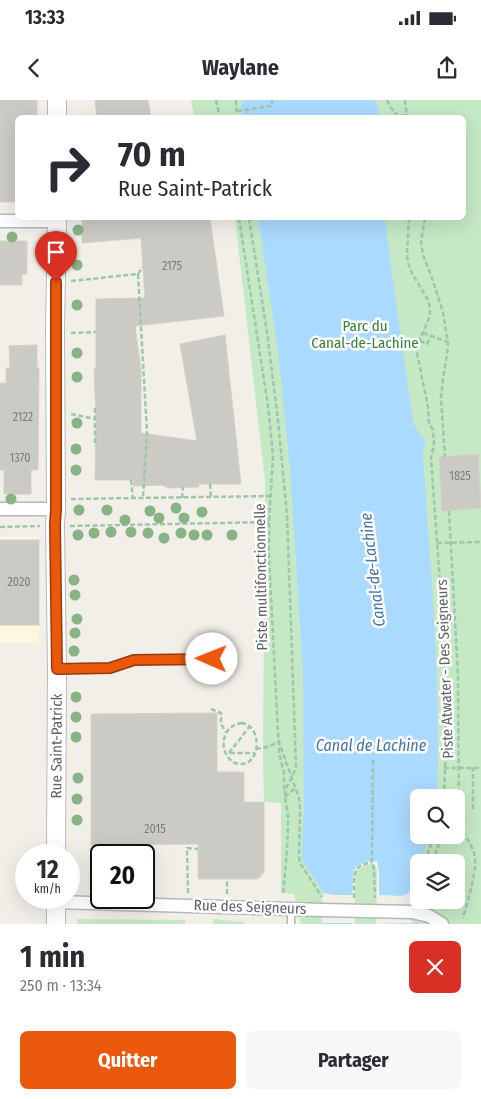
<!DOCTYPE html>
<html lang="fr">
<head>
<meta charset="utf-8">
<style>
  :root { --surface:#fff; --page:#f7f7f7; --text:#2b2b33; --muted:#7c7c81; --accent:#ea580c }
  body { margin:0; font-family:"Fira Sans Condensed",sans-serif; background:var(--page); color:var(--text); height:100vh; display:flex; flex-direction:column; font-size:19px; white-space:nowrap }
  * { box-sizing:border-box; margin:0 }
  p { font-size:16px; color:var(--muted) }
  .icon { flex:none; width:28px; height:28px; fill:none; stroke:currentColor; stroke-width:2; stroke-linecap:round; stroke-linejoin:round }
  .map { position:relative; height:824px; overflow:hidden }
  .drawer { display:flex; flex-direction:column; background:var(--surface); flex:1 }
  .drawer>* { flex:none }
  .top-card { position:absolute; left:15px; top:15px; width:451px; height:105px; border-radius:8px; box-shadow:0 5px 20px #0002; background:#fff; color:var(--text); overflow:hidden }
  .fabs { position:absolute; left:410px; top:689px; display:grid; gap:10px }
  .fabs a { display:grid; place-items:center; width:55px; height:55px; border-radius:8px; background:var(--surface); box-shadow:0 5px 20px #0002; font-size:25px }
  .speed { position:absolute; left:15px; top:744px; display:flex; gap:10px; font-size:25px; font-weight:700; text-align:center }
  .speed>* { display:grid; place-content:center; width:65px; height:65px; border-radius:50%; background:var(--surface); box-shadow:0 5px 20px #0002; line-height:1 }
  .speed small { font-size:12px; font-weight:400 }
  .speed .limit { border:2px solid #111; border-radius:8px; background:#fff; color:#111 }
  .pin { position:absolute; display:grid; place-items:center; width:42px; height:42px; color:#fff; margin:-51px -21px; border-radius:50% 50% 50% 0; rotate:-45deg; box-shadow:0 0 5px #0007 }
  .pin .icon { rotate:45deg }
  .me { position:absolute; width:55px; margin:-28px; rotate:271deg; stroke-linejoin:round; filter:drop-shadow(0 0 4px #0008) }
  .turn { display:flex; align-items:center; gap:18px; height:105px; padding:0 20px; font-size:22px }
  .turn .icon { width:65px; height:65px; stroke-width:2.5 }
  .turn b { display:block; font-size:35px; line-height:42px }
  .round { display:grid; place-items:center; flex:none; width:52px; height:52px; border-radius:8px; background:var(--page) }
  .summary { display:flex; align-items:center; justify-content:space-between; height:85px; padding:0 20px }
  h1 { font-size:30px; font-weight:700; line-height:38px }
  .primary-button { display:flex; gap:10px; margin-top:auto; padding:10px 20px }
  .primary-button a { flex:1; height:58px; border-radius:8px; background:var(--accent); color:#fff; font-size:20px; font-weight:700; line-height:58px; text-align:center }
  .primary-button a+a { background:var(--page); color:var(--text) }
  .status { display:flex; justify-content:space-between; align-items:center; height:35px; padding:0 25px; background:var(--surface); direction:ltr }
  .status svg { height:14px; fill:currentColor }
  header { display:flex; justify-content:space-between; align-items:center; height:65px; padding:0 20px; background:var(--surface); font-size:22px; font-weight:700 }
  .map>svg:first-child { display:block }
</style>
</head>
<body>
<div class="status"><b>13:33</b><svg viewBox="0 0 49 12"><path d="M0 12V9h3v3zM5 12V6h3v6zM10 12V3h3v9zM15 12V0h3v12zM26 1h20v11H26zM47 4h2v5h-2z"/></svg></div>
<header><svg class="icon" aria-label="back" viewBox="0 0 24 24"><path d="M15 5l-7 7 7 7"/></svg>Waylane<svg class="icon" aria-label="share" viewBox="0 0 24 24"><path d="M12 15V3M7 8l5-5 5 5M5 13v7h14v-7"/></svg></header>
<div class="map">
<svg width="481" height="824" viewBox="0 0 481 824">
  <rect width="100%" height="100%" fill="#f1efe8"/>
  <polygon fill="#fef7e0" points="0,437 38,437 39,543 0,543"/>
  <g fill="#c5e8c5" fill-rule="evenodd">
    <path d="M191,0H481V824H301L294,794L281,793V703L264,702L263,658L265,381L235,118H464V18L194,17ZM419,698H456V735H419ZM419,762H456V800H419Z"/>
    <polygon points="77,819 185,820 185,824 77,824"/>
    <polygon points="213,819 244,822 243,824 213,824"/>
  </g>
  <g fill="#aadaff">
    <polygon points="244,0 376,0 379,17 243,17 241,7"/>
    <path d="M258,118H385L392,175L413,323L425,342V347L422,351L423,359C431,472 441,584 437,697L419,698V735H429L420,762H419V766L410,791L409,824H379V772L377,761C366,763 357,762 353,775L352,824H323L324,793L304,763L302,757L304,708L303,570L290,368L278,249Z"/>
  </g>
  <polygon fill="#f1efe8" points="377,761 379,772 379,795 401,796 407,794 410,792 412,797 412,823 376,824 377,772 375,764 365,765 357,771 355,775 355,824 352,824 352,823 322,823 322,797 324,793 333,795 352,795 353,774 354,770 357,766 365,762"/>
  <g fill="#cccac5" stroke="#d6d1c6">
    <polygon points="0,0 37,0 37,18 18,18 18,102 0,102"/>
    <polygon points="95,0 148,0 151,18 97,18"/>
    <polygon points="82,118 210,118 224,216 135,226 141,269 141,333 197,341 180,244 225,235 241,384 199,384 199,387 169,388 162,385 133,386 134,380 95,380 96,319 94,268 96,268 96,199 145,198 141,138 82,143"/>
    <polygon points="0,141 27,141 27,174 22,174 22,185 0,185"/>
    <polygon points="37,245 37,268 39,268 38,370 31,370 31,394 4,394 4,370 0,370 0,283 6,283 6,268 10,268 9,246"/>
    <polygon points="478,354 481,408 442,411 439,357"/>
    <rect x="0" y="440" width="39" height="85"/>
    <polygon points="217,613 217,672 244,672 244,702 264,702 264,772 261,776 257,779 198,779 198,744 91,745 91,614"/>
  </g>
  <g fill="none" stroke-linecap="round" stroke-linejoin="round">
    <defs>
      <g id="lane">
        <polyline points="57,569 110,569 134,560 212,559"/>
        <polyline points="291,824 291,809"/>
      </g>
      <g id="street">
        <polyline points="0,121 56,121"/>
        <polyline points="0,409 56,409"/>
        <polyline points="56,802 322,810"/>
        <polyline points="412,812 429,816 442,824"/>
      </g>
      <g id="secondary">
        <polyline points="57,0 57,18"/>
        <path id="s1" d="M56,755L57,569L55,425L56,409L55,230L57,118"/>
        <polyline points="56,824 56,798"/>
      </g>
    </defs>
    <use href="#lane" stroke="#b5b8bc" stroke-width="9"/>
    <use href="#street" stroke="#b5b8bc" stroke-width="15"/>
    <use href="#secondary" stroke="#b6babf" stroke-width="20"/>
    <g stroke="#9cc7a9" stroke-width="2.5" stroke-dasharray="5 2.5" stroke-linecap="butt">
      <polyline points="216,0 220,18"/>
      <polyline points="236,0 237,18"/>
      <polyline points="387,0 391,8 398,16"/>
      <polyline points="405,0 407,18"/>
      <polyline points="237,11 272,6 272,0"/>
      <polyline points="397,18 398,16 407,15"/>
      <polyline points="239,118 268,306 273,356 269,422 269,458 278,633 279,642 299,698 300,708 299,758 300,763 322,797"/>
      <path d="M249,118L267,232L278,320L287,415L296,666C294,677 285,685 285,695C285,704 289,713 288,722C288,747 285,771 283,795"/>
      <polyline points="409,118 407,154 408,163 412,173 428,200 430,208 430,216 419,242 417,253 428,307 429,323 433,330 434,345 431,358 443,525 446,636 444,698"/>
      <polyline points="425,118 421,142 423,155 431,175 443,212 448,244 447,254 443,279 441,298 445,357"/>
      <polyline points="138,174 147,332 143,398"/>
      <polyline points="71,181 138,174 143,167"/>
      <polyline points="71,233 96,232"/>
      <polyline points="423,233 448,242"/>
      <polyline points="420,241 427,244 431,236"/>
      <polyline points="95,308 95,346"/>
      <polyline points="71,314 96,319"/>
      <polyline points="131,380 133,399"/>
      <polyline points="210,384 211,398"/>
      <polyline points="182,398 183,387"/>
      <polyline points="71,399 270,396"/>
      <polyline points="449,411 458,576 459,725"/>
      <polyline points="70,426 269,422"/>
      <polyline points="0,427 40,426"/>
      <polyline points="437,443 481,442"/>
      <polyline points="211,609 221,613 221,624 226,632"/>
      <path d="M241,623C262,624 262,665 240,664C221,663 215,628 241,623Z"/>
      <polyline points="256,649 267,647 279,642 279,653 284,673 284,689 285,692"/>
      <polyline points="229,653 250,626"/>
      <polyline points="230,653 254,653"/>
      <polyline points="373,660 372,762 374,770 375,798"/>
      <polyline points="444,668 481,668"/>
      <polyline points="285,697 295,688"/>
      <polyline points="473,709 473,667"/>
      <path d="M459,725C464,734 471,743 474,753C479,767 467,802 463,818"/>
      <polyline points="425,762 434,735"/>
      <polyline points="433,762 442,735"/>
      <polyline points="188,793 187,748 198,749"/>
      <polyline points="227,794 227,779"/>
      <polyline points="413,797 419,792"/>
      <path d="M354,798C354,782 350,763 372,763"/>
    </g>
    <use href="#lane" stroke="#fff" stroke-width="6"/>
    <use href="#street" stroke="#fff" stroke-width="12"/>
    <use href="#secondary" stroke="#fff" stroke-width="18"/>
    <defs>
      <polyline id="street-bridge" points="322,810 412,812"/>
    </defs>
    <use href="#street-bridge" stroke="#b5b8bc" stroke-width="15" stroke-linecap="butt"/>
    <use href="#street-bridge" stroke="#fff" stroke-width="12"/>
  </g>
  <g fill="#89b387">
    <circle cx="78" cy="130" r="5.5"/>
    <circle cx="12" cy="137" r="5.5"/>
    <circle cx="77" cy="165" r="5.5"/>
    <circle cx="77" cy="205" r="5.5"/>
    <circle cx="77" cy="253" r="5.5"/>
    <circle cx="77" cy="277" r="5.5"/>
    <circle cx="77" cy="323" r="5.5"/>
    <circle cx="76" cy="349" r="5.5"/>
    <circle cx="76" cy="370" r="5.5"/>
    <circle cx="11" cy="399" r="5.5"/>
    <circle cx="176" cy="408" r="5.5"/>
    <circle cx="79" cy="410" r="5.5"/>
    <circle cx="107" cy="410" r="5.5"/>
    <circle cx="150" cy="411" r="5.5"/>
    <circle cx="202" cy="412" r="5.5"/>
    <circle cx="159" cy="418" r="5.5"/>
    <circle cx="184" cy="418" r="5.5"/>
    <circle cx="125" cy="420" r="5.5"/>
    <circle cx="111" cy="432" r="5.5"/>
    <circle cx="131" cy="432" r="5.5"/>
    <circle cx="94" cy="433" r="5.5"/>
    <circle cx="148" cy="433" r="5.5"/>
    <circle cx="181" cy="433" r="5.5"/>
    <circle cx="78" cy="435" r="5.5"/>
    <circle cx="194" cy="435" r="5.5"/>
    <circle cx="207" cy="435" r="5.5"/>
    <circle cx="232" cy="435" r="5.5"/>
    <circle cx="164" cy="438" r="5.5"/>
    <circle cx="74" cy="480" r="5.5"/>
    <circle cx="75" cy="495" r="5.5"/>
    <circle cx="77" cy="519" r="5.5"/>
    <circle cx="75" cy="533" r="5.5"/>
    <circle cx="74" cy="551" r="5.5"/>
    <circle cx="76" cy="597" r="5.5"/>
    <circle cx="76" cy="617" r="5.5"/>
    <circle cx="76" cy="637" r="5.5"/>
    <circle cx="78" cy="678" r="5.5"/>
    <circle cx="77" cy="699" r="5.5"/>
    <circle cx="77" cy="720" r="5.5"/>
  </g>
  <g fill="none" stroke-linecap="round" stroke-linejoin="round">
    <defs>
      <polyline id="route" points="56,182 56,409 55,424 57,569 110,568 134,560 212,559"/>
    </defs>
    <use href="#route" stroke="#983908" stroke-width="12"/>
    <use href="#route" stroke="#ea580c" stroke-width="9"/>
  </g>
  <g text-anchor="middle" stroke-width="5" stroke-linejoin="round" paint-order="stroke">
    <g font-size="12" fill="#7a7d7f">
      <text x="172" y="170">2175</text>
      <text x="23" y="321">2122</text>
      <text x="20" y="362">1370</text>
      <text x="460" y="380">1825</text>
      <text x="19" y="486">2020</text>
      <text x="155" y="733">2015</text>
    </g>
    <g font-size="15" fill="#348238" stroke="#fff">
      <text x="365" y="231">Parc du<tspan x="365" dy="17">Canal-de-Lachine</tspan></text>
    </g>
    <g font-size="15" fill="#5f6368" stroke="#fff">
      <text transform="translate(261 477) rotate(-91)" y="5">Piste multifonctionnelle</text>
      <text transform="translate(445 569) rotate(-92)" y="5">Piste Atwater - Des Seigneurs</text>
      <text dy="5" stroke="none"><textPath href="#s1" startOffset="109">Rue Saint-Patrick</textPath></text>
      <text transform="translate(250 807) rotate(2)" y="5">Rue des Seigneurs</text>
    </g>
    <g font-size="16" font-style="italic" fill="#4174aa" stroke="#fff">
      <text transform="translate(372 470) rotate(-97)" y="6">Canal-de-Lachine</text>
      <text x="371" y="651">Canal de Lachine</text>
    </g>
  </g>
</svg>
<div class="fabs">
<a><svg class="icon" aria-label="search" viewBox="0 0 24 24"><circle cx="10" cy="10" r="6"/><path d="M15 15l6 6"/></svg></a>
<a><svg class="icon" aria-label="layers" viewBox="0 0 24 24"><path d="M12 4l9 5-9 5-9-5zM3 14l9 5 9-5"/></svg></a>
</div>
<div class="speed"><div>12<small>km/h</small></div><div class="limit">20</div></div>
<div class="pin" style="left:56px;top:182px;background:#d93025"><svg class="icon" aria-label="arrive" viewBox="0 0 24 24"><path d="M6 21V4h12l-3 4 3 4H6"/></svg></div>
<svg class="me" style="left:212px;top:559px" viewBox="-20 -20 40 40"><circle r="19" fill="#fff"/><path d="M0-13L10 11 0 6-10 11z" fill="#ea580c"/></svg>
<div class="top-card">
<div class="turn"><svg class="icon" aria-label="right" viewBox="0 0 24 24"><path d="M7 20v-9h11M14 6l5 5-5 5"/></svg><div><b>70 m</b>Rue Saint-Patrick</div></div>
</div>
</div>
<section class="drawer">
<div class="summary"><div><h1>1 min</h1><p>250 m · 13:34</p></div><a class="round" style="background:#d93025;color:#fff"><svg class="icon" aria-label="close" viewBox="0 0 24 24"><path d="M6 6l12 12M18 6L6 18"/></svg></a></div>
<div class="primary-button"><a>Quitter</a><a>Partager</a></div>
</section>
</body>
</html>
